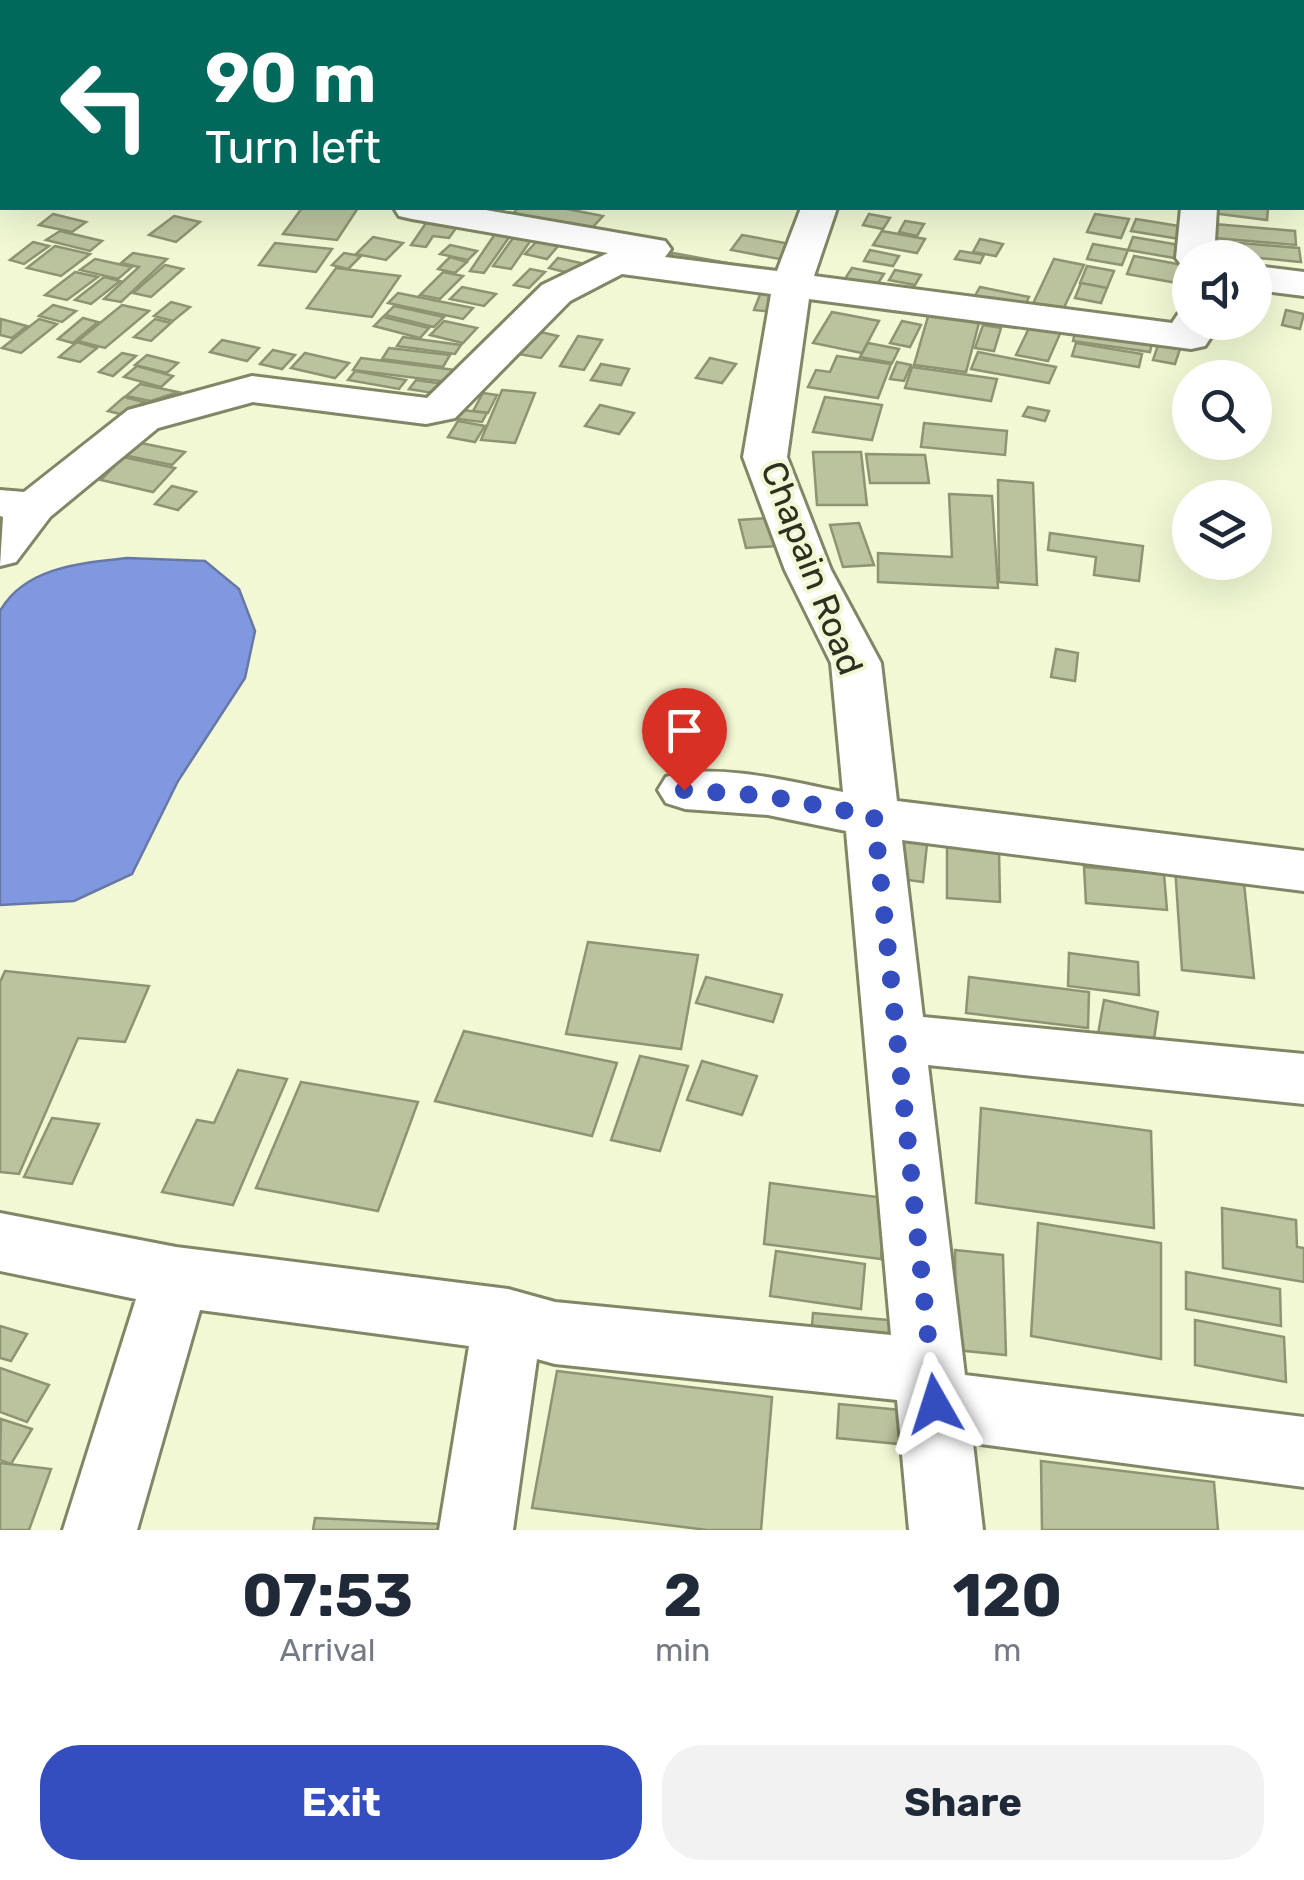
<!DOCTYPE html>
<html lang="en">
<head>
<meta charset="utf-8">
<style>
  :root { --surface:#fff; --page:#f2f2f3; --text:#1f2937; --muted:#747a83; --accent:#344dbf }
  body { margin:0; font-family:Rubik,sans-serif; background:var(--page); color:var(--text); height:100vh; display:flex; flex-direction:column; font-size:38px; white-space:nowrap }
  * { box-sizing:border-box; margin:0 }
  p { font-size:32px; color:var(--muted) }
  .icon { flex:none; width:55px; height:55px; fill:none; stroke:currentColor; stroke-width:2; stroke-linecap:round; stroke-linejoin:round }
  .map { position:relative; height:1530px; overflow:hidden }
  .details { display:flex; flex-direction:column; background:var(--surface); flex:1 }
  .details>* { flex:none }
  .guide { position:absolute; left:0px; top:0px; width:1305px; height:210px; box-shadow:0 10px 40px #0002; background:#00695c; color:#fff; overflow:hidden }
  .fabs { position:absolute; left:1172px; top:240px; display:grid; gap:20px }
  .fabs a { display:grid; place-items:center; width:100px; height:100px; border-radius:50%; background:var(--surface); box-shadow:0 10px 40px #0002; font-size:50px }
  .pin { position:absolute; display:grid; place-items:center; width:85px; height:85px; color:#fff; margin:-102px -42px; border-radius:50% 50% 50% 0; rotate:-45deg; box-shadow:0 0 10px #0007 }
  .pin .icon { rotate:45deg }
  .me { position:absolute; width:110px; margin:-55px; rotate:354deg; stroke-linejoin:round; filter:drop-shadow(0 0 8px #0008) }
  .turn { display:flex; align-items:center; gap:35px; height:210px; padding:0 40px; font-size:45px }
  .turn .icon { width:130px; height:130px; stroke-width:2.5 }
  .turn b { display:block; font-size:70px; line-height:85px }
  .eta { display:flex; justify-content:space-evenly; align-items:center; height:170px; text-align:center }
  .eta b { font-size:60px; font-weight:700; line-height:70px }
  .primary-button { display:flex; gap:20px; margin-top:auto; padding:20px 40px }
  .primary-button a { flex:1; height:115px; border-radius:40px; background:var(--accent); color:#fff; font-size:40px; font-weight:700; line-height:115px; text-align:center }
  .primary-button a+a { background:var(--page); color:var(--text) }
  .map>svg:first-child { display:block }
</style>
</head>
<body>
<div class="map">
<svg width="1304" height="1530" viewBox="0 0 1304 1530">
  <rect width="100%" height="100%" fill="#f1f8d3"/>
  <path fill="#8098df" stroke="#6778a6" stroke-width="2.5" d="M127,558L205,561L239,589L255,631L245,678L178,781L132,874L74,901L0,905V611C25,567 81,563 127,558Z"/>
  <g fill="#bbc29e" stroke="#8e9472" stroke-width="2.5">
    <polygon points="302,208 358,208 337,240 283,234"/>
    <polygon points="518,208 562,208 603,216 590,230 512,215"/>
    <polygon points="1212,208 1268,208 1267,220 1211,213"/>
    <polygon points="53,214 86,222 72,232 39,225"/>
    <polygon points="869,214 890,218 883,229 863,225"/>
    <polygon points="1095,214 1129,219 1121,238 1087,232"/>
    <polygon points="174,216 200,222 176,242 149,235"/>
    <polygon points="430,217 461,221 449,238 433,236 426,247 411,245"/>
    <polygon points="1136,219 1191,228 1186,240 1131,231"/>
    <polygon points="905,221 924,224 917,236 899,232"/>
    <polygon points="1203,223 1295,231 1296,245 1203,237"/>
    <polygon points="60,231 102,241 90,251 46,240"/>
    <polygon points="882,231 925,239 917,253 873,245"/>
    <polygon points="495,234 510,236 484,273 470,271"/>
    <polygon points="742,235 796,245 785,260 731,250"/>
    <polygon points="373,237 403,243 386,260 356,254"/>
    <polygon points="1133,237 1191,247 1186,260 1128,250"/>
    <polygon points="513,238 531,240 511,269 493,266"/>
    <polygon points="980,239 1003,244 996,256 973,252"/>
    <polygon points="538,240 559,245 547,259 525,254"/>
    <polygon points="1205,240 1299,248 1301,262 1205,253"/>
    <polygon points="33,242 49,246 24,264 10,260"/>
    <polygon points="275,243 332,249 316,272 259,265"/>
    <polygon points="1093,244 1128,250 1122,265 1087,259"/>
    <polygon points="450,245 477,251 468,260 440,254"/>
    <polygon points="55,246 90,254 61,276 27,268"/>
    <polygon points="870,250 899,256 893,266 864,261"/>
    <polygon points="960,251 984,255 980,263 955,259"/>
    <polygon points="133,253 167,259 121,302 104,299 139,267 121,263"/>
    <polygon points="344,253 361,256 348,269 332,265"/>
    <polygon points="673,253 771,271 666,263"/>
    <polygon points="1134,256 1183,265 1177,283 1127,274"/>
    <polygon points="450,257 467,262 455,273 438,269"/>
    <polygon points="558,258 594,266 585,277 549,268"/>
    <polygon points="95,259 132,267 118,279 80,270"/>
    <polygon points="1054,259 1084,265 1060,316 1030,310"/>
    <polygon points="165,265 183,269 151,297 133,293"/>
    <polygon points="1087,266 1114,271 1107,288 1080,283"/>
    <polygon points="336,268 400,276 372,317 307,308"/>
    <polygon points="852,268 884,274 871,294 839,288"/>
    <polygon points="530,269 545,272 529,288 514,285"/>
    <polygon points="895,270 921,275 915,285 889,280"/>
    <polygon points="75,272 98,277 67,300 45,295"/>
    <polygon points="443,272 463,276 440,299 420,295"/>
    <polygon points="104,277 120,281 91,304 75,300"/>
    <polygon points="1081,283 1107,288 1101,303 1075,298"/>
    <polygon points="462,287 496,294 484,306 450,299"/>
    <polygon points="980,287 1029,297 1022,311 972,301"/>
    <polygon points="761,292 782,294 776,312 754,310"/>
    <polygon points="398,293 473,308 463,319 388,303"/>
    <polygon points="171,302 190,307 173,321 154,316"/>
    <polygon points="53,305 76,311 62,322 39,316"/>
    <polygon points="122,305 149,311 105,348 78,341"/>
    <polygon points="394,306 444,317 434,327 385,315"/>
    <polygon points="1286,310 1304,314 1300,329 1282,325"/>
    <polygon points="832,312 879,321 862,353 813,343"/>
    <polygon points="929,313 980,319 966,372 914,365"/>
    <polygon points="383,317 429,328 420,338 374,326"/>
    <polygon points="83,318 98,322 73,343 58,339"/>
    <polygon points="1,319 27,326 12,338 0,335"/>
    <polygon points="39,319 57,324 21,353 2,348"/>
    <polygon points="155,319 171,323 151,341 134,337"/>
    <polygon points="444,321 477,328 463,343 430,335"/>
    <polygon points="902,321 921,325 910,347 890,343"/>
    <polygon points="1032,322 1063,327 1048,361 1016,355"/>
    <polygon points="983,325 1001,328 994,351 975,348"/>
    <polygon points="1076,328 1153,339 1150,352 1073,341"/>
    <polygon points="536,331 558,336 541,358 518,354"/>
    <polygon points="578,336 602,340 584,370 560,366"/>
    <polygon points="403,337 461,345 455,354 397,346"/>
    <polygon points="1160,339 1182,343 1175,364 1153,360"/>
    <polygon points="222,340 259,348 247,361 210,352"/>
    <polygon points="77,342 97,348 80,362 59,357"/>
    <polygon points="868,343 899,349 892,363 860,357"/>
    <polygon points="1076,343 1142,354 1139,367 1072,356"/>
    <polygon points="389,348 450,355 443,367 382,359"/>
    <polygon points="273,350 295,355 282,369 260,364"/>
    <polygon points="978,352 1056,367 1049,383 971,369"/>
    <polygon points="122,353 136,356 113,376 99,372"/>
    <polygon points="305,353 349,363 335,378 291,368"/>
    <polygon points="147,355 178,363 167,373 135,365"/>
    <polygon points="837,356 891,364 878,398 808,387 816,370 830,372"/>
    <polygon points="361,358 455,370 448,382 353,370"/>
    <polygon points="710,358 736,364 722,383 696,378"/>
    <polygon points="897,362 911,365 904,381 890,379"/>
    <polygon points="601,364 629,369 621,385 591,380"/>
    <polygon points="137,366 173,376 161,387 124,377"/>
    <polygon points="912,367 997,379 991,401 905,388"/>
    <polygon points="355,371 406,380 399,389 348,380"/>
    <polygon points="416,380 451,385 445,395 409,389"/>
    <polygon points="140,384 178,392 151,401 126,396"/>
    <polygon points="502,390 535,393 515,443 481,440"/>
    <polygon points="483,393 497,395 488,413 473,411"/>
    <polygon points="124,397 144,402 128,416 108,411"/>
    <polygon points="825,397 882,405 872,440 813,432"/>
    <polygon points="600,405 634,413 619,434 585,426"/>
    <polygon points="1028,407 1049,411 1045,421 1023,416"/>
    <polygon points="455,409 487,413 482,422 450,418"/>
    <polygon points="458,421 485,426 475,442 448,437"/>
    <polygon points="924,423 1007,431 1005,455 921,447"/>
    <polygon points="136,442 185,452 172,465 123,455"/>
    <polygon points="813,452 861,452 867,505 817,505"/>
    <polygon points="866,454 925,455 929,483 870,483"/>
    <polygon points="123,457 175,468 153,492 101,480"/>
    <polygon points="998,480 1033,483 1037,585 999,582"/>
    <polygon points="172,486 196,492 178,510 155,504"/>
    <polygon points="949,494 992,496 998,588 878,582 878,553 952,557"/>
    <polygon points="768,518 776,546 746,548 739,520"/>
    <polygon points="859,523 874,565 843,567 830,525"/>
    <polygon points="1050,533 1143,546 1139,581 1094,575 1096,557 1048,550"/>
    <polygon points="1056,649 1078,653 1075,681 1051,677"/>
    <polygon points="900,840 927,844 923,882 894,878"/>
    <polygon points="947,846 999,850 1000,902 947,898"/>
    <polygon points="1084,867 1164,874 1167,910 1086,903"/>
    <polygon points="1175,867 1243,874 1254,978 1182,970"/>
    <polygon points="588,942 698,955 681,1049 566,1034"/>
    <polygon points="1069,953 1138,962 1139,995 1068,986"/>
    <polygon points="5,971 149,986 125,1042 78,1038 19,1174 0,1172 0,982"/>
    <polygon points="706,977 782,995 773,1022 696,1003"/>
    <polygon points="969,977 1089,992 1088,1028 966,1013"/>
    <polygon points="1104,1000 1158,1012 1153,1046 1098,1034"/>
    <polygon points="464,1031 617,1063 592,1136 435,1101"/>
    <polygon points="640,1056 688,1066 660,1151 611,1140"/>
    <polygon points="702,1061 757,1076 742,1115 687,1100"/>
    <polygon points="238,1070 287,1079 233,1205 162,1192 197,1120 214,1123"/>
    <polygon points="301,1082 418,1102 378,1211 256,1188"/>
    <polygon points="981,1108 1151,1131 1154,1228 976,1203"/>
    <polygon points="52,1118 99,1124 72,1184 24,1177"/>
    <polygon points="770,1183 885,1198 881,1259 764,1244"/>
    <polygon points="1222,1208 1296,1220 1297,1247 1304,1248 1304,1282 1223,1268"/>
    <polygon points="1038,1223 1161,1243 1161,1359 1031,1336"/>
    <polygon points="955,1250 1003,1255 1006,1355 956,1350"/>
    <polygon points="776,1251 865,1264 861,1309 770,1296"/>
    <polygon points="1186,1272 1280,1289 1281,1326 1186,1309"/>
    <polygon points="813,1313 909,1322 909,1360 810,1350"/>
    <polygon points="1195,1320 1284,1337 1286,1382 1195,1365"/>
    <polygon points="0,1326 27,1334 11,1361 0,1358"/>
    <polygon points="0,1368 49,1385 27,1422 0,1412"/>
    <polygon points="557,1371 772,1397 761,1530 707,1530 532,1508"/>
    <polygon points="839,1404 931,1413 931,1447 837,1438"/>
    <polygon points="1,1419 32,1429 11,1464 0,1460"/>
    <polygon points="1041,1461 1214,1482 1218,1530 1042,1530"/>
    <polygon points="0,1463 51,1469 29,1530 0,1530"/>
    <polygon points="315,1518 462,1525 462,1530 313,1530"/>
  </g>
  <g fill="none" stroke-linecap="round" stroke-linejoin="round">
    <defs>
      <g id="minor">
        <polygon points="477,0 525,0 526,2 478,2"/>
        <polygon points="2,160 2,183 0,184 0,161"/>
        <path d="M394,208H474L665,241L671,249L665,257L777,271L801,208H837L814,276L1172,323L1178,314L1190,311V322H1212L1211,337L1205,346L1191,349L809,299L787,457L831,570L881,663L897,801L1304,851V891L902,840L923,1017L1304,1054V1104L928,1065L965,1375L1304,1417V1487L973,1443L983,1530H909L897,1400L555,1364L537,1359L513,1530H439L469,1346L200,1310L137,1530H63L136,1299L0,1271V1213L176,1247L508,1289L555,1302L891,1335L846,831L768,815L685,809L666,803L658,790L666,777C717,762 791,782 843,792L831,663L785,570L743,457L771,294L622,274L570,301L455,418L426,424L253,402L158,428L50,517L16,562L0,566L3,517L0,516V490L24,492L128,410L252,376L427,398L542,285L608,253L412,219L399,216Z"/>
        <polygon points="1181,208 1217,208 1214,258 1190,258 1190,268 1182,266 1176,258"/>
        <polygon points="1255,266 1304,272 1304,296 1255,290"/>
      </g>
    </defs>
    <use href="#minor" stroke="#818766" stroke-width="6"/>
    <use href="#minor" fill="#fff" fill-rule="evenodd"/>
  </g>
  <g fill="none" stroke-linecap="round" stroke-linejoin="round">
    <polyline stroke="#344dbf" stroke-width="18" stroke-dasharray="0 32.4" points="684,790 768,796 874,816 935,1404"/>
  </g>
  <g text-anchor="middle" stroke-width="8" stroke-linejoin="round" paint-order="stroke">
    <g font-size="35" fill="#2d2f21" stroke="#f1f8d3">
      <text transform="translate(812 568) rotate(69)" y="12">Chapain Road</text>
    </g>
  </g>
</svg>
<div class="fabs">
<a><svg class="icon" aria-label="sound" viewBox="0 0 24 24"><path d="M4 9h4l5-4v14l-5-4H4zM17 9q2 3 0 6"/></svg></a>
<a><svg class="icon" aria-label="search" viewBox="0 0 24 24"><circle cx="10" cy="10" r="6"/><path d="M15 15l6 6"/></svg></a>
<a><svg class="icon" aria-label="layers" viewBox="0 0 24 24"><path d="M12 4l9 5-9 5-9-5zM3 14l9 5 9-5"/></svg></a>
</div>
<div class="pin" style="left:684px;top:790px;background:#d93025"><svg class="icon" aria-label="arrive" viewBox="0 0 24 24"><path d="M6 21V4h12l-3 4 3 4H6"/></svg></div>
<svg class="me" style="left:935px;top:1404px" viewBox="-20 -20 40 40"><path d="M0-17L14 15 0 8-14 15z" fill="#344dbf" stroke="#fff" stroke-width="4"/></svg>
<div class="guide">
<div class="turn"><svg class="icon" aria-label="left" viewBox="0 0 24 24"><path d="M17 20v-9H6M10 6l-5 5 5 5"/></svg><div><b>90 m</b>Turn left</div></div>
</div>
</div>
<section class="details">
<div class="eta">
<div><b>07:53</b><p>Arrival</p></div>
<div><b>2</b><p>min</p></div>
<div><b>120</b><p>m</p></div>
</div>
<div class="primary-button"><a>Exit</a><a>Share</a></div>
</section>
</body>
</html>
